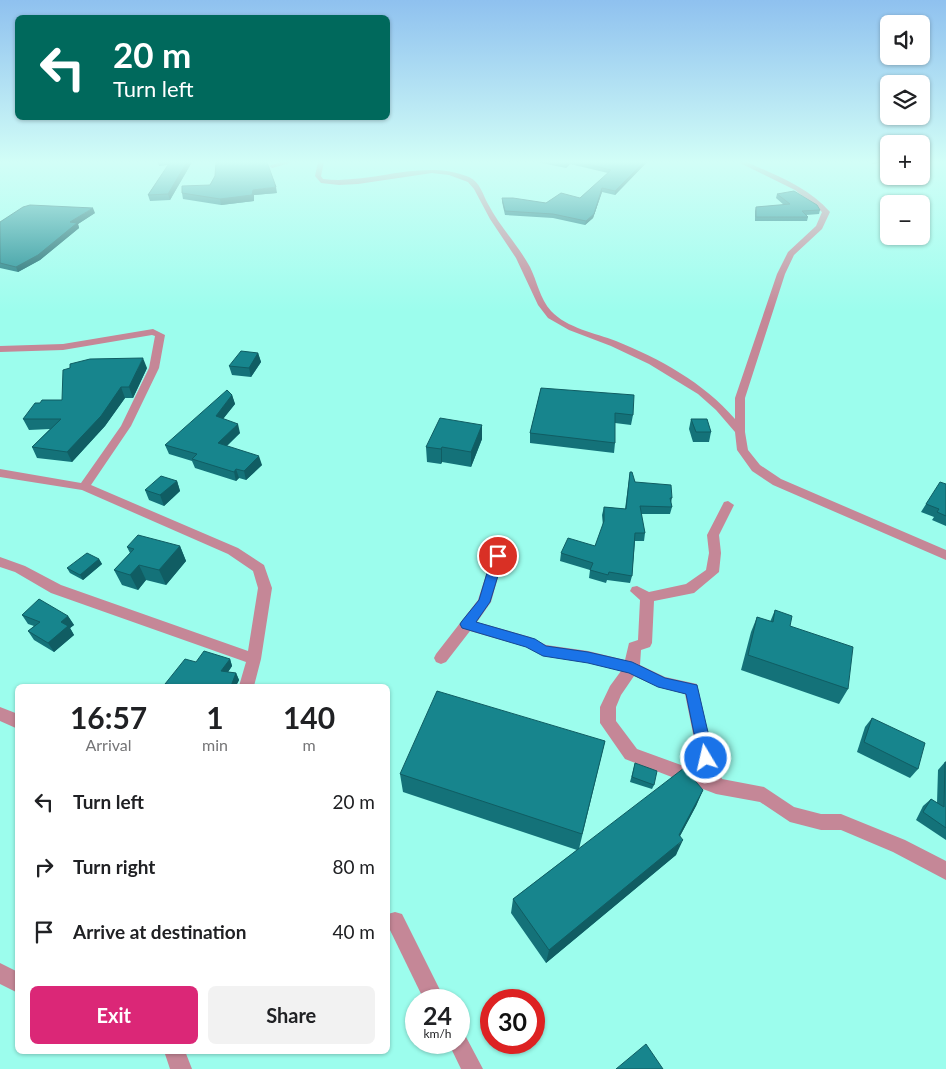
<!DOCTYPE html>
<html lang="en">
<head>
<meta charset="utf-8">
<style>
  :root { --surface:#fff; --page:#f2f2f2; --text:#202124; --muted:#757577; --accent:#db2777 }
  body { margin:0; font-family:Lato,sans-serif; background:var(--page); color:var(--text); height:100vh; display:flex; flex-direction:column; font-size:19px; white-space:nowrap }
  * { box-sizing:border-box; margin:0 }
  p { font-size:16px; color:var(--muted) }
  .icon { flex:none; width:28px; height:28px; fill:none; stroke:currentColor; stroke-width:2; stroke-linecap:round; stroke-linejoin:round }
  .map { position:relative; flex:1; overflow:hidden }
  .drawer { position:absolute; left:15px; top:684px; width:375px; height:370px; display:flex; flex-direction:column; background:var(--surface); border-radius:8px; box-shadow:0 1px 4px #0004 }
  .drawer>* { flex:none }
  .guide { position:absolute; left:15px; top:15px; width:375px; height:105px; border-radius:8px; box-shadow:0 1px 4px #0004; background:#00695c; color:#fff; overflow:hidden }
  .controls { position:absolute; left:880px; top:15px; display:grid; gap:10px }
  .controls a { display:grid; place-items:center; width:50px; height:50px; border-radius:8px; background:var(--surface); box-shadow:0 1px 4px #0004; font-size:25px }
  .speed { position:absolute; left:405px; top:989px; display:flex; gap:10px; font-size:25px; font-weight:700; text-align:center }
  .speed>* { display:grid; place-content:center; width:65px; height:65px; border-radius:50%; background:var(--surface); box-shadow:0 1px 4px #0004; line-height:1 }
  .speed small { font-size:12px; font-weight:400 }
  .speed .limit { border:8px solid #d22; background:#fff; color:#111 }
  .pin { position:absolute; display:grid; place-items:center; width:42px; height:42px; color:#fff; margin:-21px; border:2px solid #fff; border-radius:50%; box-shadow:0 1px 5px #0007 }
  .me { position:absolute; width:55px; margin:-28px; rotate:351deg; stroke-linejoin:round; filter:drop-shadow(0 0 4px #0008) }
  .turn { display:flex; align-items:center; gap:18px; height:105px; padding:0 15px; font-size:22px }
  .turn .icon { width:65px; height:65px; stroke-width:2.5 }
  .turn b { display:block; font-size:35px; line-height:42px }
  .eta { display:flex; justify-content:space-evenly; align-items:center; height:85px; text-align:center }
  .eta b { font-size:30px; font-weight:700; line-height:35px }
  .primary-button { display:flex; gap:10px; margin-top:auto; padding:10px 15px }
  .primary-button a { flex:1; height:58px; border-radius:8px; background:var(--accent); color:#fff; font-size:20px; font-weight:700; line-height:58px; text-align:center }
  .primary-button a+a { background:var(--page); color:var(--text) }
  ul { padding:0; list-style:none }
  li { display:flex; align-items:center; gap:15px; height:65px; padding:0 15px }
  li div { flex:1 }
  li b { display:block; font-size:19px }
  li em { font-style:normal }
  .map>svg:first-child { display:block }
</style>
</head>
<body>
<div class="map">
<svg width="946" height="1069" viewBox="0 0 946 1069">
  <rect width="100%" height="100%" fill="#9cfded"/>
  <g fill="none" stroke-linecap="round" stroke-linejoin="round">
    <g fill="#c58797" fill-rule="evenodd">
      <polygon points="280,162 294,162 272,168 269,166"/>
      <path d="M318,162H324L321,176L323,179C372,185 421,158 469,177C480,182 483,195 488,204C500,227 518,245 530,267C537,281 540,299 551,311C567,328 595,333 616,341C660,359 703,382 735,419V398L777,274L788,252L816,226L822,212L795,190L738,162H747C777,176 808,187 830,212L822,229L794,255L785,274L745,398V432L748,450L760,465L781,479L946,550V560L773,485L752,471L737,450L735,432L716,410L698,394L649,364L611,346L569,330L548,318L538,305L516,258L490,219L474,189L468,182L449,175L432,173L358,184L339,185L321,183L315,176Z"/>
      <polygon points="153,329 165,335 159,368 131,426 91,485 238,548 264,565 272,588 261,659 254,686 239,686 246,662 51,593 15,572 0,567 0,557 25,566 61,585 248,651 258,588 253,571 228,554 82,490 0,477 0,469 81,483 121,426 149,368 155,336 152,335 63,350 0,352 0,346 63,344"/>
      <path d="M728,501L734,505L719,535L721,553L719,572L694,593L654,601L652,643L650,647L641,650L640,665L665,677L697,684L714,758L722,779L764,787L794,807L821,814H841L905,840L946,861V880L893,852L841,830H821L790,822L760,802L716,794L625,759L600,723V707L610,686L621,671L588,663L543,656L526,647L470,631L446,662L441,664L436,662L434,658L436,654L478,600L492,556L493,553H503L504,556L491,602L477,622L530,637L546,645L588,651L625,660L629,643L638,640L640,600L630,591L632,587L637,586L649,592L686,584L706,570L709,553L707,535L724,502ZM634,676L658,687L685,694L698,758L703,773L637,749L616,721V707L621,695Z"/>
      <polygon points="0,707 18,714 18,729 0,721"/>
      <polygon points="395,912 402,914 445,1000 424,1000 388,926 388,914"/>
      <polygon points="0,963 18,972 18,993 0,984"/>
      <polygon points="459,1032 465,1035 483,1069 461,1069 448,1042 459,1042"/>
      <polygon points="164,1051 185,1051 192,1069 170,1069"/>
    </g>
  </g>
  <g fill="#147279">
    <polygon points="158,162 192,162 170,200 150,201 148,195 168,165 159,166"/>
    <polygon points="537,162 647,162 615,195 602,192 593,218 585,225 553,218 505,215 502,202 502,198 546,203 580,198 608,173 570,164 566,168"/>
    <polygon points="215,176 277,193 254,195 254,201 221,205 183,199 182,193 210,185"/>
    <polygon points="777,194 820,210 819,214 806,215 808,217 807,221 755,221 755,211 756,207 784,205 776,198"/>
    <polygon points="95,213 78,224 79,228 40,260 18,272 0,268 0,222"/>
    <polygon points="258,353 261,362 251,377 232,375 229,366"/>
    <polygon points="147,368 133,398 125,398 105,426 72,462 37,458 32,447 50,429 29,430 23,419 62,400"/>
    <polygon points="541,388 633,415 631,425 615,423 615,443 614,453 530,443 530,433"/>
    <polygon points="232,395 235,404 223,419 240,433 227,446 262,465 246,480 239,478 236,481 195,468 192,461 169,454 165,445"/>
    <polygon points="691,419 711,432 709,442 693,442 689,429"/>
    <polygon points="482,425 482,439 471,467 442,462 441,464 427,462 426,447"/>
    <polygon points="630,472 635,482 672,498 671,503 672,507 670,514 641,514 645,533 644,541 635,541 632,576 630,583 607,580 606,583 589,578 590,570 560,561 561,553 595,546 603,526 602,515 604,507 625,509"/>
    <polygon points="177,481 180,491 164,506 149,500 145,490"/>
    <polygon points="946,484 946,526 932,520 934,517 921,512 926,504"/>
    <polygon points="180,546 186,561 166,585 146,580 138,590 122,585 114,570 130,553 127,547"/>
    <polygon points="99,559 102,564 83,580 70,573 67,568"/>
    <polygon points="775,610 848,689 839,704 741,670 751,632 757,617 770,622"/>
    <polygon points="22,615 68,616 74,625 70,628 74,635 54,652 34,640 28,631 34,626 28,624"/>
    <polygon points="230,659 232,666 228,672 236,673 239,680 236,686 166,686 165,684 196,662"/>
    <polygon points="872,718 918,769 910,778 857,752 865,727"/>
    <polygon points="605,741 579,849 703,790 696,806 680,836 676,855 546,963 511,913 513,899 577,850 403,792 400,774"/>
    <polygon points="945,762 946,762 946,840 916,820 923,806 931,799 937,803 938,770"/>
    <polygon points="635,763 654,785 652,789 630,782"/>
  </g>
  <g fill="#105d63">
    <polygon points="187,162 192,162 170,200 168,194"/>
    <polygon points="569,162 571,162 570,164 566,168 567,164"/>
    <polygon points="644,162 647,162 615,195 615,191"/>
    <polygon points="873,162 884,162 872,164"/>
    <polygon points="276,187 277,193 254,195 254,201 221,205 220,199 253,190"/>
    <polygon points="602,188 602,192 593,218 585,225 586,221"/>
    <polygon points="93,208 95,213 78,224 79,228 40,260 18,272 16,267 70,222"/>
    <polygon points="258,353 261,362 251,377 249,368"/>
    <polygon points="143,358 147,368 133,398 129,387"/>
    <polygon points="121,387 125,398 105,426 72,462 67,452"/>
    <polygon points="232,395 235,404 218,425 216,416"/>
    <polygon points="238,424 240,433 220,452 218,443"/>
    <polygon points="482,425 482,439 471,467 471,452"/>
    <polygon points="442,447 442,462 441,464 441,449"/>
    <polygon points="259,456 262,465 246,480 244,471"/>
    <polygon points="236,469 239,478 236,481 234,472"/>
    <polygon points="177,481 180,491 164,506 160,495"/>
    <polygon points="180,546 186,561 166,585 159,570"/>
    <polygon points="99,559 102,564 83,580 80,575"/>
    <polygon points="139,565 146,580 138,590 130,575"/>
    <polygon points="68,616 74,625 70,628 74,635 54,652 48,643 61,622"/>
    <polygon points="230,659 232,666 224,678 221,671"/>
    <polygon points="236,673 239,680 236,686 231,686"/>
    <polygon points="703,790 696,806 673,849 683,840 676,855 546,963 549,950 679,835"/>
  </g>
  <g fill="#17858d" stroke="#105d63">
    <polygon points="170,162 187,162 168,194 148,195"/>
    <polygon points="216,162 267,162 276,187 253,190 252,195 220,199 182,193 182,186 210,185 215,176"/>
    <polygon points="558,162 569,162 567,164"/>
    <polygon points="579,162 644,162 615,191 602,188 594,214 586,221 553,214 505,211 502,198 513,198 546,203 561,193 580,198 611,170"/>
    <polygon points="794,191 817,205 820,210 802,211 808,217 756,217 756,207 790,204 777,194"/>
    <polygon points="30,205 93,208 70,222 77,223 38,255 16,267 0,263 0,222 23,207"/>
    <polygon points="241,351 258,353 249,368 229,366"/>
    <polygon points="143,358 129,387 121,387 101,416 67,452 32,447 61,419 23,419 35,403 40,403 42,400 62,400 63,370 70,368 70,364 90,359"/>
    <polygon points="541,388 634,395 633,415 615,413 615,443 530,433"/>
    <polygon points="227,390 232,395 216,416 238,424 218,443 259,456 244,471 236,469 234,472 192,459 197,454 165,445"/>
    <polygon points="440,418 482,425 471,452 442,447 441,449 426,447"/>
    <polygon points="691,419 707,419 711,432 696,432"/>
    <polygon points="630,472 632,472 635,482 671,485 672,498 670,498 672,507 640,506 645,533 635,533 632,576 609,572 608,575 590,570 593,563 561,553 568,538 595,546 604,521 604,507 626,509"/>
    <polygon points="161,476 177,481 160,495 145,490"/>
    <polygon points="940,482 946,484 946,516 937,512 939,509 926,504"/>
    <polygon points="138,535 180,546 159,570 139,565 130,575 114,570 134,549 127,547"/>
    <polygon points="87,553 99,559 80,575 67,568"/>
    <polygon points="39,599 68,616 61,622 68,626 48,643 28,631 40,622 22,615"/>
    <polygon points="775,610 792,616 790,626 853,647 848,689 748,655 757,617 773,622"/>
    <polygon points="204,651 230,659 221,671 236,673 231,686 183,686 165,684 185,659 196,662"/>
    <polygon points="437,691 605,741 582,834 400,774"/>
    <polygon points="872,718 925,743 918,769 864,742"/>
    <polygon points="945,762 946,762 946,828 923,812 931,799 944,807"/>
    <polygon points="635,763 657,771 654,785 632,777"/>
    <polygon points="684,768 703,790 679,835 683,840 549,950 513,899"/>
    <polygon points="646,1044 663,1069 616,1069"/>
  </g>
  <linearGradient id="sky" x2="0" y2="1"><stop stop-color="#8fc1ef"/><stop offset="0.52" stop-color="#d2fef7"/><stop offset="1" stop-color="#d2fef7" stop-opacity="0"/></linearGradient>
  <rect width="946" height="312" fill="url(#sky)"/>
  <polygon fill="#1a73e8" stroke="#114b97" points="498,552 504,556 490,602 476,622 535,639 546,646 588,652 632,662 665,678 697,685 714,758 711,763 706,765 701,763 699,758 686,694 658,687 629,673 588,663 543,656 526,647 462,628 460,624 462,621 479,600 492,556"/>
</svg>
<div class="controls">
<a><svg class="icon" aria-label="sound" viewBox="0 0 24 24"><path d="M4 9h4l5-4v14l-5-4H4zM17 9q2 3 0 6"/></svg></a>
<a><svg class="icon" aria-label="layers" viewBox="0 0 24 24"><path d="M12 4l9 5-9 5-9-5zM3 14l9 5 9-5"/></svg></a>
<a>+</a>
<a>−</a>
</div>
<div class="speed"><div>24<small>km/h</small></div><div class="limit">30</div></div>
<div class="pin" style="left:498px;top:556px;background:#d93025"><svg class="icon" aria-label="arrive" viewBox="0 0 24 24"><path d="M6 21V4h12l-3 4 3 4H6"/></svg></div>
<svg class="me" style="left:706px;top:758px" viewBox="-20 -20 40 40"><circle r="17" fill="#1a73e8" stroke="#fff" stroke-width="3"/><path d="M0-11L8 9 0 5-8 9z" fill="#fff"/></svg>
<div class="guide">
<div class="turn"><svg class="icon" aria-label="left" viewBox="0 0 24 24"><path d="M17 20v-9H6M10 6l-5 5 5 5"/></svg><div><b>20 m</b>Turn left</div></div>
</div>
<section class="drawer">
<div class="eta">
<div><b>16:57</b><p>Arrival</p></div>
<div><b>1</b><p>min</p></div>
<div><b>140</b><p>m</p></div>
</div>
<ul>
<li><svg class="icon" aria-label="left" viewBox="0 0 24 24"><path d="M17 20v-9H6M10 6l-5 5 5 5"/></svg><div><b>Turn left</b></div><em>20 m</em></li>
<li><svg class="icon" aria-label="right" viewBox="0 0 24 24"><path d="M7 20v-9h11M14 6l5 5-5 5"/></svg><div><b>Turn right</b></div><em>80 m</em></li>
<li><svg class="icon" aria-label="arrive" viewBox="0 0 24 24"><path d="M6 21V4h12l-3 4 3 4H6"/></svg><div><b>Arrive at destination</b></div><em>40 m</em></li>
</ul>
<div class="primary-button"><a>Exit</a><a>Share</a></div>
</section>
</div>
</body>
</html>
